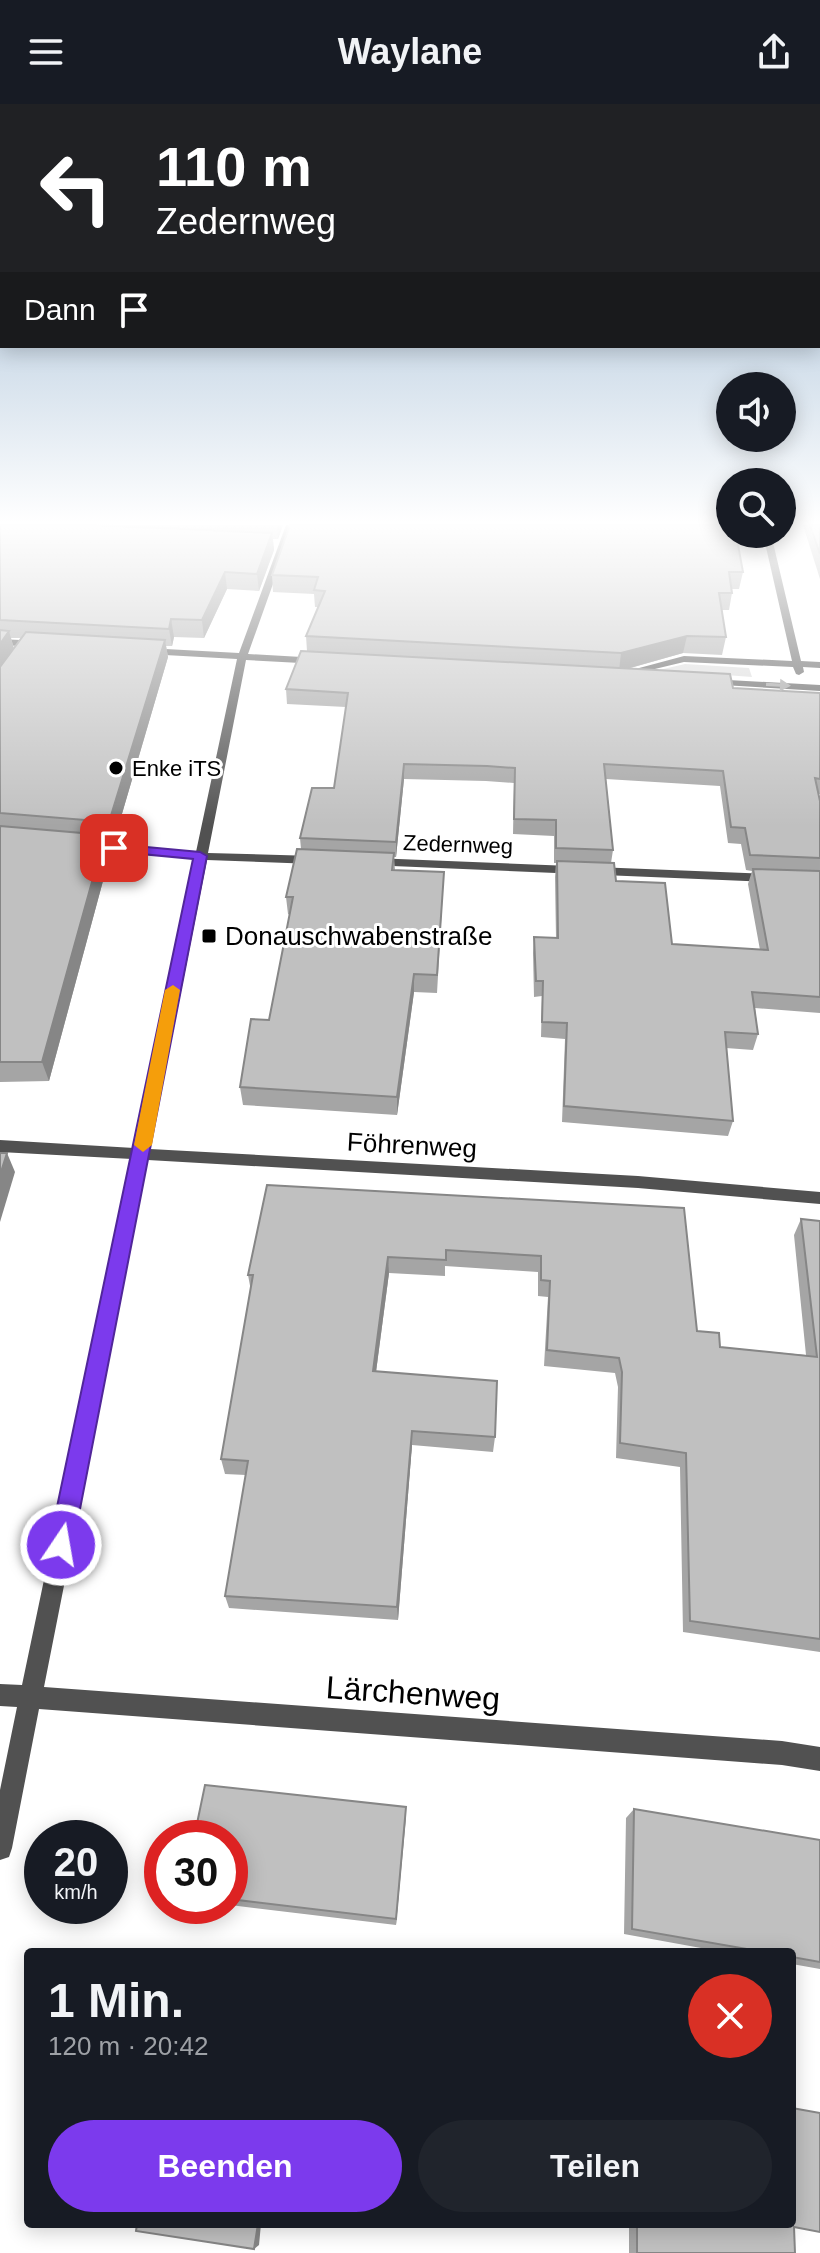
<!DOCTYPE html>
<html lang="de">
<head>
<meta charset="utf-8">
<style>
  :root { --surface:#171b24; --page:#20242c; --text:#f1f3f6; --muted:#9ea1a6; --accent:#7c3aed }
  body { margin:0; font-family:Helvetica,sans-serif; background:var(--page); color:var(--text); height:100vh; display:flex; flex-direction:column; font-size:30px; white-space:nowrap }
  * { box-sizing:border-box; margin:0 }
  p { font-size:26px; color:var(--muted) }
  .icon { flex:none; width:44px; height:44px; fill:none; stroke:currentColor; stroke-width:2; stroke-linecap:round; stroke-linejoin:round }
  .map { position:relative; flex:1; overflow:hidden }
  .panel { position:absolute; left:24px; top:1844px; width:772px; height:280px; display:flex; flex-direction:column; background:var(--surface); border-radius:8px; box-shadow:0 4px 20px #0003 }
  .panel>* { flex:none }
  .hud { position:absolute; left:0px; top:0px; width:820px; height:244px; box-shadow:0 4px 20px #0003; background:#202124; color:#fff; overflow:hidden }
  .fabs { position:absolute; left:716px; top:268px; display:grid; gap:16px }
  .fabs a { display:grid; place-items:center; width:80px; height:80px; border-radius:50%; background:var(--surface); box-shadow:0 4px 20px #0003; font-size:40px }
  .speed { position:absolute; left:24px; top:1716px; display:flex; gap:16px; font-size:40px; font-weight:700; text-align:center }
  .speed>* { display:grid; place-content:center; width:104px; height:104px; border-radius:50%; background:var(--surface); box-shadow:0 4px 20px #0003; line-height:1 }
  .speed small { font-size:20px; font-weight:400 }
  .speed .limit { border:12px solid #d22; background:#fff; color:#111 }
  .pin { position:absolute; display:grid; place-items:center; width:68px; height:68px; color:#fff; margin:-34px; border-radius:16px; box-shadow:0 4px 12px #0006 }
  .me { position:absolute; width:88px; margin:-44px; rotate:12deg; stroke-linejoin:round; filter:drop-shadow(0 0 6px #0008) }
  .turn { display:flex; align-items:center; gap:28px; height:168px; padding:0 24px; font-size:36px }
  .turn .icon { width:104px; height:104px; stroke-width:2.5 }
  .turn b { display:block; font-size:56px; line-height:68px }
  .then { display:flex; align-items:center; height:76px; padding:0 24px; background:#0003; gap:16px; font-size:30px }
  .round { display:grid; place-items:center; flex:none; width:84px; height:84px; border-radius:42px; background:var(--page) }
  .summary { display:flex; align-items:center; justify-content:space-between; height:136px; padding:0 24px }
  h1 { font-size:48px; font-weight:700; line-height:60px }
  .cta { display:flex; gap:16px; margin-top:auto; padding:16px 24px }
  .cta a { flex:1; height:92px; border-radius:48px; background:var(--accent); color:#fff; font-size:32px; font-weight:700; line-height:92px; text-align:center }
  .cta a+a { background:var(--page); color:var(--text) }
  header { display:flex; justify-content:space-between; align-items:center; height:104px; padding:0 24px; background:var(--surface); font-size:36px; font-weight:700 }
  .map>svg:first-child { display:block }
</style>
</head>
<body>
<header><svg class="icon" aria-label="menu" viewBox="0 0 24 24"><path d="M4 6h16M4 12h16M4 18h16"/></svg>Waylane<svg class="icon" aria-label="share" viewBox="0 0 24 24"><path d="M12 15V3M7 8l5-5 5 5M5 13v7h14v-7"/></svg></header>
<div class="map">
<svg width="820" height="2149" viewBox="0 0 820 2149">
  <rect width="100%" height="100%" fill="#fff"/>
  <polygon fill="#d8d8d8" points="685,560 749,564 752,573 659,566"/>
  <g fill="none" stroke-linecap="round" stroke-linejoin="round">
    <g fill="#515151" fill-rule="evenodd">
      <polygon points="286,421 294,421 248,550 319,554 324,557 319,560 246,556 208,749 314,752 320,756 314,760 207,756 150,1045 638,1072 820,1088 820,1100 638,1084 148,1056 44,1583 782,1637 820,1643 820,1667 782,1661 39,1605 12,1744 9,1753 0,1756 0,1686 17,1603 0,1602 0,1580 22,1581 132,1055 0,1048 0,1036 134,1044 195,755 89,746 83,742 89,738 196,748 237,555 147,550 142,547 147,544 239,549"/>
      <polygon points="763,430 771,430 801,557 820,558 820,564 803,563 804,568 799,571 796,570 793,563 684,558 613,575 613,571 684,552 792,557"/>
      <polygon points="0,535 40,537 45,540 40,543 0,541"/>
      <polygon points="710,575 820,581 820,587 706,580 706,576"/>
      <polygon points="373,754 769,770 775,774 769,778 369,761 367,758"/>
    </g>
  </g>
  <g fill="#a5a5a5" fill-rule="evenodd">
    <path d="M0,421H283L278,435H273L274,446L259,487L227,485L204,534L174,533L172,542H166L168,553L114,737H107L110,751L49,977L0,978ZM11,534H21L14,545Z"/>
    <polygon points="803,421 820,421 820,475"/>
    <path d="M743,468L739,485H732V489L729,506H721L726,533L722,551L683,549L627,565L733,584L820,589V690H818L820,697V909L755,904L758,930L753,946L726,944L733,1017L728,1032L562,1018L565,935L541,933L542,892L534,893L533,849L534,833L556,834L555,773L556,759H554V732L513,730L514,679L486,677L404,675L396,753H394L395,766L443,785L437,889L414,888L397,1011L243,1001L240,983L269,916L290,811L288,810L286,793L301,745L300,734L334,684L346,603L287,600L286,585L307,547L306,532L318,503H315L314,490L273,488L272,471ZM606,675L720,682L728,739L741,740L746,766L752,767L748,780L760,846L672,840L616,777L611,759L613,746Z"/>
    <polygon points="684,1104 697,1227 720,1243 806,1251 794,1131 801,1115 820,1117 820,1548 683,1528 680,1363 616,1354 618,1283 615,1269 544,1262 548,1193 538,1192 538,1168 445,1162 445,1172 389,1169 376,1268 495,1333 493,1348 412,1341 398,1516 229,1504 225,1492 246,1371 225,1370 221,1355 251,1187 248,1171"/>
    <polygon points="406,1703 396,1821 230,1801 230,1734"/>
    <polygon points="634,1705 820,1736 820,1865 792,1860 792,1848 723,1848 624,1830 626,1714"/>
    <polygon points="629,2120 792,2120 794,2123 795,2149 629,2149"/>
  </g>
  <g fill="#868686">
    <polygon points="277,421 283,421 278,435"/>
    <polygon points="272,429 274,446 259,487 257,470"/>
    <polygon points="225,468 227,485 204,534 202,516"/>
    <polygon points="171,515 174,533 172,542 169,525"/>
    <polygon points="9,527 14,545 0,565 0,540"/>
    <polygon points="687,532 683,549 619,567 621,549"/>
    <polygon points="165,536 168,553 114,737 109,718"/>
    <polygon points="404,660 404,675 396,753 396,738"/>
    <polygon points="105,731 110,751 49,977 42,958"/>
    <polygon points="414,870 414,888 397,1011 397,993"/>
    <polygon points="7,1049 15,1068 0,1118 0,1071"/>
    <polygon points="388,1153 389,1169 374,1283 373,1267"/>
    <polygon points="412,1327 412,1341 398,1516 397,1503"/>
    <polygon points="406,1703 406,1713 396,1821 396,1815"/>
    <polygon points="258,2120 261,2120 259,2141 254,2145"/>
  </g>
  <g fill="#c0c0c0" stroke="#868686" stroke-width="2">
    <polygon points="0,421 91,421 272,429 257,470 225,468 202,516 171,515 169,525 0,516"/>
    <polygon points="290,421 730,421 730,430 736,430 743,468 729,468 732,489 719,489 726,533 687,532 621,549 306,532 325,487 314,486 318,473 272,471"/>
    <polygon points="810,421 820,421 820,450"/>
    <polygon points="0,526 9,527 0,540"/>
    <polygon points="26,528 165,536 109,718 0,709 0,563"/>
    <polygon points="301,547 730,570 733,584 820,589 820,675 815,674 820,697 820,754 750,751 745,724 731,723 723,667 604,660 613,746 556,744 556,716 514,715 515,664 487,662 404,660 396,738 300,734 312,684 334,684 348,589 286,585"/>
    <polygon points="0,722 105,731 42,958 0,958"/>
    <polygon points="297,745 394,749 392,766 444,768 437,871 414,870 397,993 240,983 251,915 269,916 293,793 286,793"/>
    <polygon points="557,757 614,759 616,777 665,779 672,840 768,846 753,765 820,767 820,893 752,888 758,930 725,928 733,1017 564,1002 567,919 542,918 543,877 536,877 534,833 558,834"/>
    <polygon points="0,1049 7,1049 0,1071"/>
    <polygon points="267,1081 684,1104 697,1227 719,1229 720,1243 817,1253 801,1115 820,1117 820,1535 690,1517 686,1349 620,1339 622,1268 619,1254 547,1246 550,1177 541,1176 541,1152 446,1146 446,1156 388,1153 373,1267 497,1277 495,1333 412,1327 397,1503 225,1492 248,1357 221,1355 253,1171 248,1171"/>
    <polygon points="205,1681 406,1703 396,1815 230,1795 230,1734 194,1734"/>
    <polygon points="634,1705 820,1736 820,1858 792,1853 792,1848 764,1848 632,1825"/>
    <polygon points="792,2004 820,2009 820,2128 794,2123 795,2149 637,2149 637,2120 792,2120"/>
    <polygon points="137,2120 258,2120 254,2145 136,2127"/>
  </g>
  <defs><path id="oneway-solid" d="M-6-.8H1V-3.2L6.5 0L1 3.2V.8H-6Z" transform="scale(2)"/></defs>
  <use fill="#979797" href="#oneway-solid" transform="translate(778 581) rotate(3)"/>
  <linearGradient id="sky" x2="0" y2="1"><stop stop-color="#8baccb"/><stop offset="0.58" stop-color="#fff"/><stop offset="1" stop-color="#fff" stop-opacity="0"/></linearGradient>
  <rect width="820" height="722" fill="url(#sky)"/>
  <polygon fill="#7c3aed" stroke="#51269a" stroke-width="2" points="114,740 200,748 207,752 73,1441 69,1449 61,1453 53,1449 49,1441 193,755 110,747 110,741"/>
  <polygon fill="#f59e0b" points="173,881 180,886 152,1041 143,1048 134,1041 165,886"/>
  <g fill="#000" stroke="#fff" stroke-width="3">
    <circle cx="116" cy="664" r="8"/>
    <rect x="201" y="824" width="16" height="16" rx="4"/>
  </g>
  <g text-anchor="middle" stroke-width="6" stroke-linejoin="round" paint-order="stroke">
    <g font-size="22" fill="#000" stroke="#fff" text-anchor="start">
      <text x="132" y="672">Enke iTS</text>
    </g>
    <g font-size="22" fill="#000" stroke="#fff">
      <text transform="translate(458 740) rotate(2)" y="8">Zedernweg</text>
    </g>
    <g font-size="26" fill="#000" stroke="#fff" text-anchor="start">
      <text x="225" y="841">Donauschwabenstraße</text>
    </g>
    <g font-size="26" fill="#000" stroke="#fff">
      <text transform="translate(412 1041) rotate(3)" y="9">Föhrenweg</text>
    </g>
    <g font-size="32" fill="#000" stroke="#fff">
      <text transform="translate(413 1589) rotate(4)" y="11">Lärchenweg</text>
    </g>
  </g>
</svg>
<div class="fabs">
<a><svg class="icon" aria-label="sound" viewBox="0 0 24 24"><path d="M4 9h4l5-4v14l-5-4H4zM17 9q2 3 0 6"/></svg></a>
<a><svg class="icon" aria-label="search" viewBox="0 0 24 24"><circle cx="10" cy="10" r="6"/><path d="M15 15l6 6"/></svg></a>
</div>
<div class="speed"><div>20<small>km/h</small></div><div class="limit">30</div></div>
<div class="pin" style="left:114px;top:744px;background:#d93025"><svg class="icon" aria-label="arrive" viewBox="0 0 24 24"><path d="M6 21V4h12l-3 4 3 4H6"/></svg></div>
<svg class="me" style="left:61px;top:1441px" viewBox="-20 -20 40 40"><circle r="17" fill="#7c3aed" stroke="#fff" stroke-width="3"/><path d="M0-11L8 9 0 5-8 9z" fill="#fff"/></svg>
<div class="hud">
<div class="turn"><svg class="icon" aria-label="left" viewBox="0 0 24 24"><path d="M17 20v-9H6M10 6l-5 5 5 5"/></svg><div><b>110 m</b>Zedernweg</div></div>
<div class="then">Dann<svg class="icon" aria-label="arrive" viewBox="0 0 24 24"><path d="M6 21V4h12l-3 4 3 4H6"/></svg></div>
</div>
<section class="panel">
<div class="summary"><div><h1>1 Min.</h1><p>120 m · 20:42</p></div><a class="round" style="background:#d93025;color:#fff"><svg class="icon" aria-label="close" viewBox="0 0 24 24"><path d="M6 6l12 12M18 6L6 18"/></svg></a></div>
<div class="cta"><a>Beenden</a><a>Teilen</a></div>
</section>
</div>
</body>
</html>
